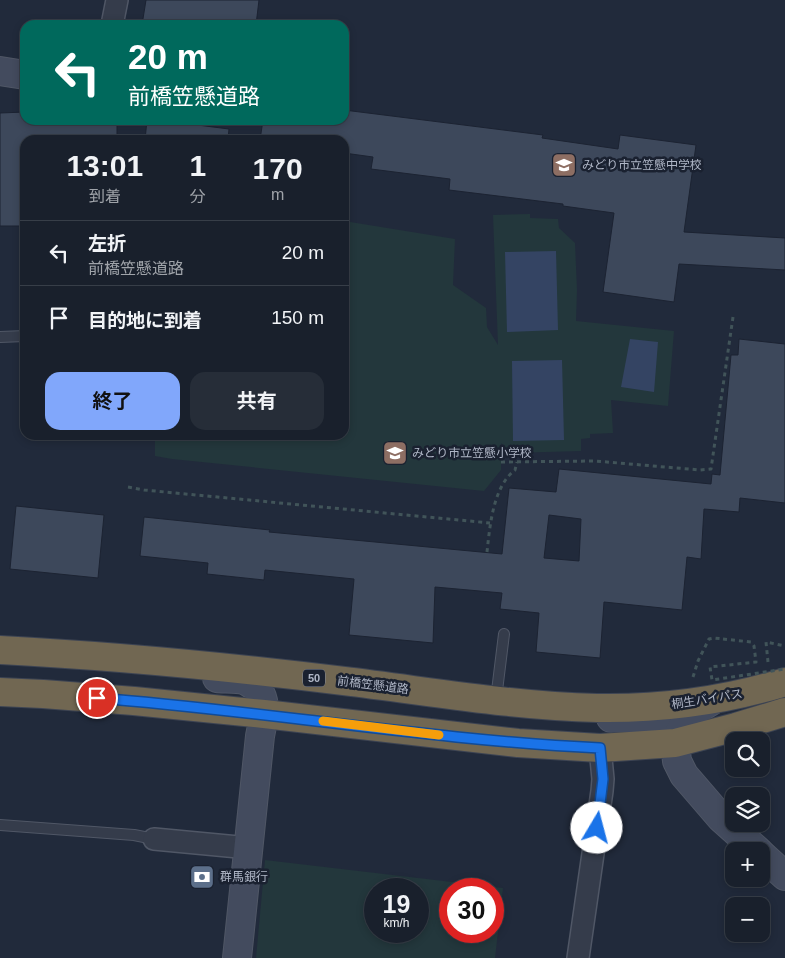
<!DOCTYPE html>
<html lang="ja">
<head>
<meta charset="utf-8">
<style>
  :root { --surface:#19202c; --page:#262d38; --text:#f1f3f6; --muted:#9fa3a9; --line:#373e48; --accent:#81a7fb }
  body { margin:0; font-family:Arial,"Noto Sans JP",sans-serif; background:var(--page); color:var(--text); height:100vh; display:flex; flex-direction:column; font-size:19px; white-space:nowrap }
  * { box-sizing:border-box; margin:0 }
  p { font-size:16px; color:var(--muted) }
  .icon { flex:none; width:28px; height:28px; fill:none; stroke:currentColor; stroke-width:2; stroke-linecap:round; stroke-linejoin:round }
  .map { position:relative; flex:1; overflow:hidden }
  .drawer { position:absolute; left:20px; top:135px; width:329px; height:305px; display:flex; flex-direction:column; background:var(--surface); border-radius:15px; box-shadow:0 2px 8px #0003,0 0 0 1px var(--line) }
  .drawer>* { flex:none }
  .banner { position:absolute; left:20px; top:20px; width:329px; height:105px; border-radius:15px; box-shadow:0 2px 8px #0003,0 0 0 1px var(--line); background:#00695c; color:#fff; overflow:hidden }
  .fabs { position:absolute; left:725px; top:732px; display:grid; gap:10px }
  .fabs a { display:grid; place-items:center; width:45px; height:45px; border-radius:10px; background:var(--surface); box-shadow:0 2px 8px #0003,0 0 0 1px var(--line); font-size:25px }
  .speed { position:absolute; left:364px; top:878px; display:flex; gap:10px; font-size:25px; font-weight:700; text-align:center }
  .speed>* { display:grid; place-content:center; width:65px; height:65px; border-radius:50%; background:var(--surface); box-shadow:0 2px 8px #0003,0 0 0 1px var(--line); line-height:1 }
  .speed small { font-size:12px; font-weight:400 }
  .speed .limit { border:8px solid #d22; background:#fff; color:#111 }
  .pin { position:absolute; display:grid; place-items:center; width:42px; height:42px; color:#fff; margin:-21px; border:2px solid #fff; border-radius:50%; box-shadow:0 1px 5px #0007 }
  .me { position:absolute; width:55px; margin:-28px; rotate:8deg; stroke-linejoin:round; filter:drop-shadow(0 0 4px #0008) }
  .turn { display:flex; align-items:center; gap:18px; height:105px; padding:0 25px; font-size:22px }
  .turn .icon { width:65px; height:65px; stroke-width:2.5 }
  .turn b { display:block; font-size:35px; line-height:42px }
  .eta { display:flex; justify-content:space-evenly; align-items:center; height:85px; text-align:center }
  .eta b { font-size:30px; font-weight:700; line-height:35px }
  .action { display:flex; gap:10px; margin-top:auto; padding:10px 25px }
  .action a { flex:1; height:58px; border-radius:15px; background:var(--accent); color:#111; font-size:20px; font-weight:700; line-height:58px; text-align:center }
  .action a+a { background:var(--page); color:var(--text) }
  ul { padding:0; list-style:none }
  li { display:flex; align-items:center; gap:15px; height:65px; padding:0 25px; border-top:1px solid var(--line) }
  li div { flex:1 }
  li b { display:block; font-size:19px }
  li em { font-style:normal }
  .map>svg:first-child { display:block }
</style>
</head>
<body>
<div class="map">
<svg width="785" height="958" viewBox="0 0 785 958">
  <rect width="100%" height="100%" fill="#212a3b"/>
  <g fill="#23373c" fill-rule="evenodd">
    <polygon points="530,214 530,218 558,219 559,228 575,243 577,290 576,321 674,331 668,406 611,400 613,433 590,434 590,438 581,439 581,451 511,453 501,443 501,470 484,491 172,459 155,456 155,435 344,435 344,221 455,239 453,285 486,308 487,327 498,345 493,215"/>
    <path d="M265,860L503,888L495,958H256ZM375,889H418V931H375ZM450,889H492V931H450Z"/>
  </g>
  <g fill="#344463">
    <polygon points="556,251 558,330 507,332 505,252"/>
    <polygon points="630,339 658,342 654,392 621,387"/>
    <polygon points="562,360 564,440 513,441 512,361"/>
  </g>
  <g fill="#3d485b" stroke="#1c2332" fill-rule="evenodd">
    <polygon points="146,0 259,0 256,25 142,25"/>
    <polygon points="344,110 543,135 542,138 618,149 620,135 696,145 684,232 785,238 785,270 679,264 674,302 603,292 614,213 563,206 563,204 449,190 450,179 371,169 373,157 344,153 344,140 260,140 263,120 344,120"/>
    <polygon points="25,112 25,120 117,120 117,140 25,140 25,226 0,226 0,113"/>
    <polygon points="147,120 158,120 229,129 228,140 145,140"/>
    <path d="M739,339L785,344V503L740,498L739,512L704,509L701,559L687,557L682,610L604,602L600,658L536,652L539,613L500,609L502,593L435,587L433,643L349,635L354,579L265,570L264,580L207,574L208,563L140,556L144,517L270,530L269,532L502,554L509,488L556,492L559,469L711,484L712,474L720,475L731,355H738ZM549,515L581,519L579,561L544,558Z"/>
    <polygon points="16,506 104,515 98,578 10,569"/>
  </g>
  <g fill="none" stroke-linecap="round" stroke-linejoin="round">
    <defs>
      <g id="lane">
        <polyline points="0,337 25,336"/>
        <polyline points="496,699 504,634"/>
        <polyline points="0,825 134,835 154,839"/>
      </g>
      <g id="street">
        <polyline points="112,25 117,0"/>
        <polyline points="154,839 249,848"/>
        <polyline points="578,958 602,791 603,779 600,748"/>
      </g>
      <g id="secondary">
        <polyline points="0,71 25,75"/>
        <path d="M217,678C225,679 242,678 248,682C270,693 264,717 260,736L237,958"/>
        <polyline points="611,718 639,718 652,722 667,732 675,743 677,761 684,775 721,818 758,851"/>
        <path d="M675,743C683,720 692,712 713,700"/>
        <polyline points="761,854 785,876"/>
      </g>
      <g id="highway">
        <path d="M0,650C115,656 230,667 344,681C428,691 512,706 597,708C660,709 724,701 785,682"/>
        <polyline points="0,692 43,694 134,701 264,714 518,743 600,748 675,743 736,727 785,712"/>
      </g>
    </defs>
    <use href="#lane" stroke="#505766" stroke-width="12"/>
    <use href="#street" stroke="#505766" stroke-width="24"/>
    <use href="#secondary" stroke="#505766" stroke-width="30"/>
    <use href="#highway" stroke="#3d4453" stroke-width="30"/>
    <g stroke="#415459" stroke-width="3" stroke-dasharray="4 4" stroke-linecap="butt">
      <polyline points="501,462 595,461 700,470 711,469 733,317"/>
      <polyline points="128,487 144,490 490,523"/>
      <path d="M487,552C490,525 493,487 515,470L517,462"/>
      <polyline points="768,662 766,642 785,646"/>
      <polyline points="693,677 698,661 709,639 714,638 723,639"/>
    </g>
    <use href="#lane" stroke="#353c4b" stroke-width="10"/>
    <use href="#street" stroke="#353c4b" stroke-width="21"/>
    <use href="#secondary" stroke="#434b5e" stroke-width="28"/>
    <use href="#highway" stroke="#716752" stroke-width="28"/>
    <polyline stroke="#415459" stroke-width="3" stroke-dasharray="4 4" stroke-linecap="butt" points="723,639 751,642 754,646 756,662 710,667 712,680 785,669"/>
  </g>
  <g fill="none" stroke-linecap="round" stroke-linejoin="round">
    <defs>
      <path id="route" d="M97,698C265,711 431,740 600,748L603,779L597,828"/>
    </defs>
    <use href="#route" stroke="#114b97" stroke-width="12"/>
    <use href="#route" stroke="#1a73e8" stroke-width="9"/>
    <polyline stroke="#f59e0b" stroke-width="9" points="323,721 439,735"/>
  </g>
  <defs>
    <symbol id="school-square" viewBox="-11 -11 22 22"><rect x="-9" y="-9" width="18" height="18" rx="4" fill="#8d6e63" stroke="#1a2130"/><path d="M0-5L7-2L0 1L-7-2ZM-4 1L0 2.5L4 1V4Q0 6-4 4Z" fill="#fff"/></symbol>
    <symbol id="bank-square" viewBox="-11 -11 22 22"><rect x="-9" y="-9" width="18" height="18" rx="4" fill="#5c6f8a" stroke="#1a2130"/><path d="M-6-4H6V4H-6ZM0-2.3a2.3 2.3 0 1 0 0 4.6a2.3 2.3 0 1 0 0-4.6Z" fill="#fff"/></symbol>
  </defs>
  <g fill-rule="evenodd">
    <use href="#school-square" x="550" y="151" width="28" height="28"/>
    <use href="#school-square" x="381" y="439" width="28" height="28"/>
    <use href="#bank-square" x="188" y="863" width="28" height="28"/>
  </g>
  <g text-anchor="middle" stroke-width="5" stroke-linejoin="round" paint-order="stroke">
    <rect fill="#1a2130" stroke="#838a9a" stroke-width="1" x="303" y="669.5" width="22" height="17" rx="4"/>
    <g font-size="11" font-weight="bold" fill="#b0b7c7">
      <text x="314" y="682">50</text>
    </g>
    <g font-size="12" fill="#b0b7c7" stroke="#1a2130" text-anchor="start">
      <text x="582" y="169">みどり市立笠懸中学校</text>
      <text x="412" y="457">みどり市立笠懸小学校</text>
      <text x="220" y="881">群馬銀行</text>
    </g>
    <g font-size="12" fill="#b0b7c7" stroke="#1a2130">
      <text transform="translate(373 685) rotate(7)" y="4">前橋笠懸道路</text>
      <text transform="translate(707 699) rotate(-9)" y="4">桐生バイパス</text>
    </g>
  </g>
</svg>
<div class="fabs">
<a><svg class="icon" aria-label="search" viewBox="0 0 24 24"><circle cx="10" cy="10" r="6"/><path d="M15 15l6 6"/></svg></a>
<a><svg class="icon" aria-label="layers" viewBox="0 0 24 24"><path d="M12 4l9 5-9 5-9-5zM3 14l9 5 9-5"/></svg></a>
<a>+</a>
<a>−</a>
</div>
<div class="speed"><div>19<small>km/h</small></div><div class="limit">30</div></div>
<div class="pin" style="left:97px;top:698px;background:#d93025"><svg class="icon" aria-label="arrive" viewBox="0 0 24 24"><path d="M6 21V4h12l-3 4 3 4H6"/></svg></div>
<svg class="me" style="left:597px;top:828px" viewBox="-20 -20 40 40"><circle r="19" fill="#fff"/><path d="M0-13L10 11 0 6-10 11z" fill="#1a73e8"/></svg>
<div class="banner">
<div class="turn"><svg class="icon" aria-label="left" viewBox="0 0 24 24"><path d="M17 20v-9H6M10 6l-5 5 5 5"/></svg><div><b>20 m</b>前橋笠懸道路</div></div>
</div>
<section class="drawer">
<div class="eta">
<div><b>13:01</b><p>到着</p></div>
<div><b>1</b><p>分</p></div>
<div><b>170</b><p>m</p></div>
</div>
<ul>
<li><svg class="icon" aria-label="left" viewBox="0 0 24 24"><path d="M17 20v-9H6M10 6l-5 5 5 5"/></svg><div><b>左折</b><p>前橋笠懸道路</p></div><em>20 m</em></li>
<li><svg class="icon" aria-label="arrive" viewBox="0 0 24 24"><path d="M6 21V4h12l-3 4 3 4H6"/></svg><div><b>目的地に到着</b></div><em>150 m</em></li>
</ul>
<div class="action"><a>終了</a><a>共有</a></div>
</section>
</div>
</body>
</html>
